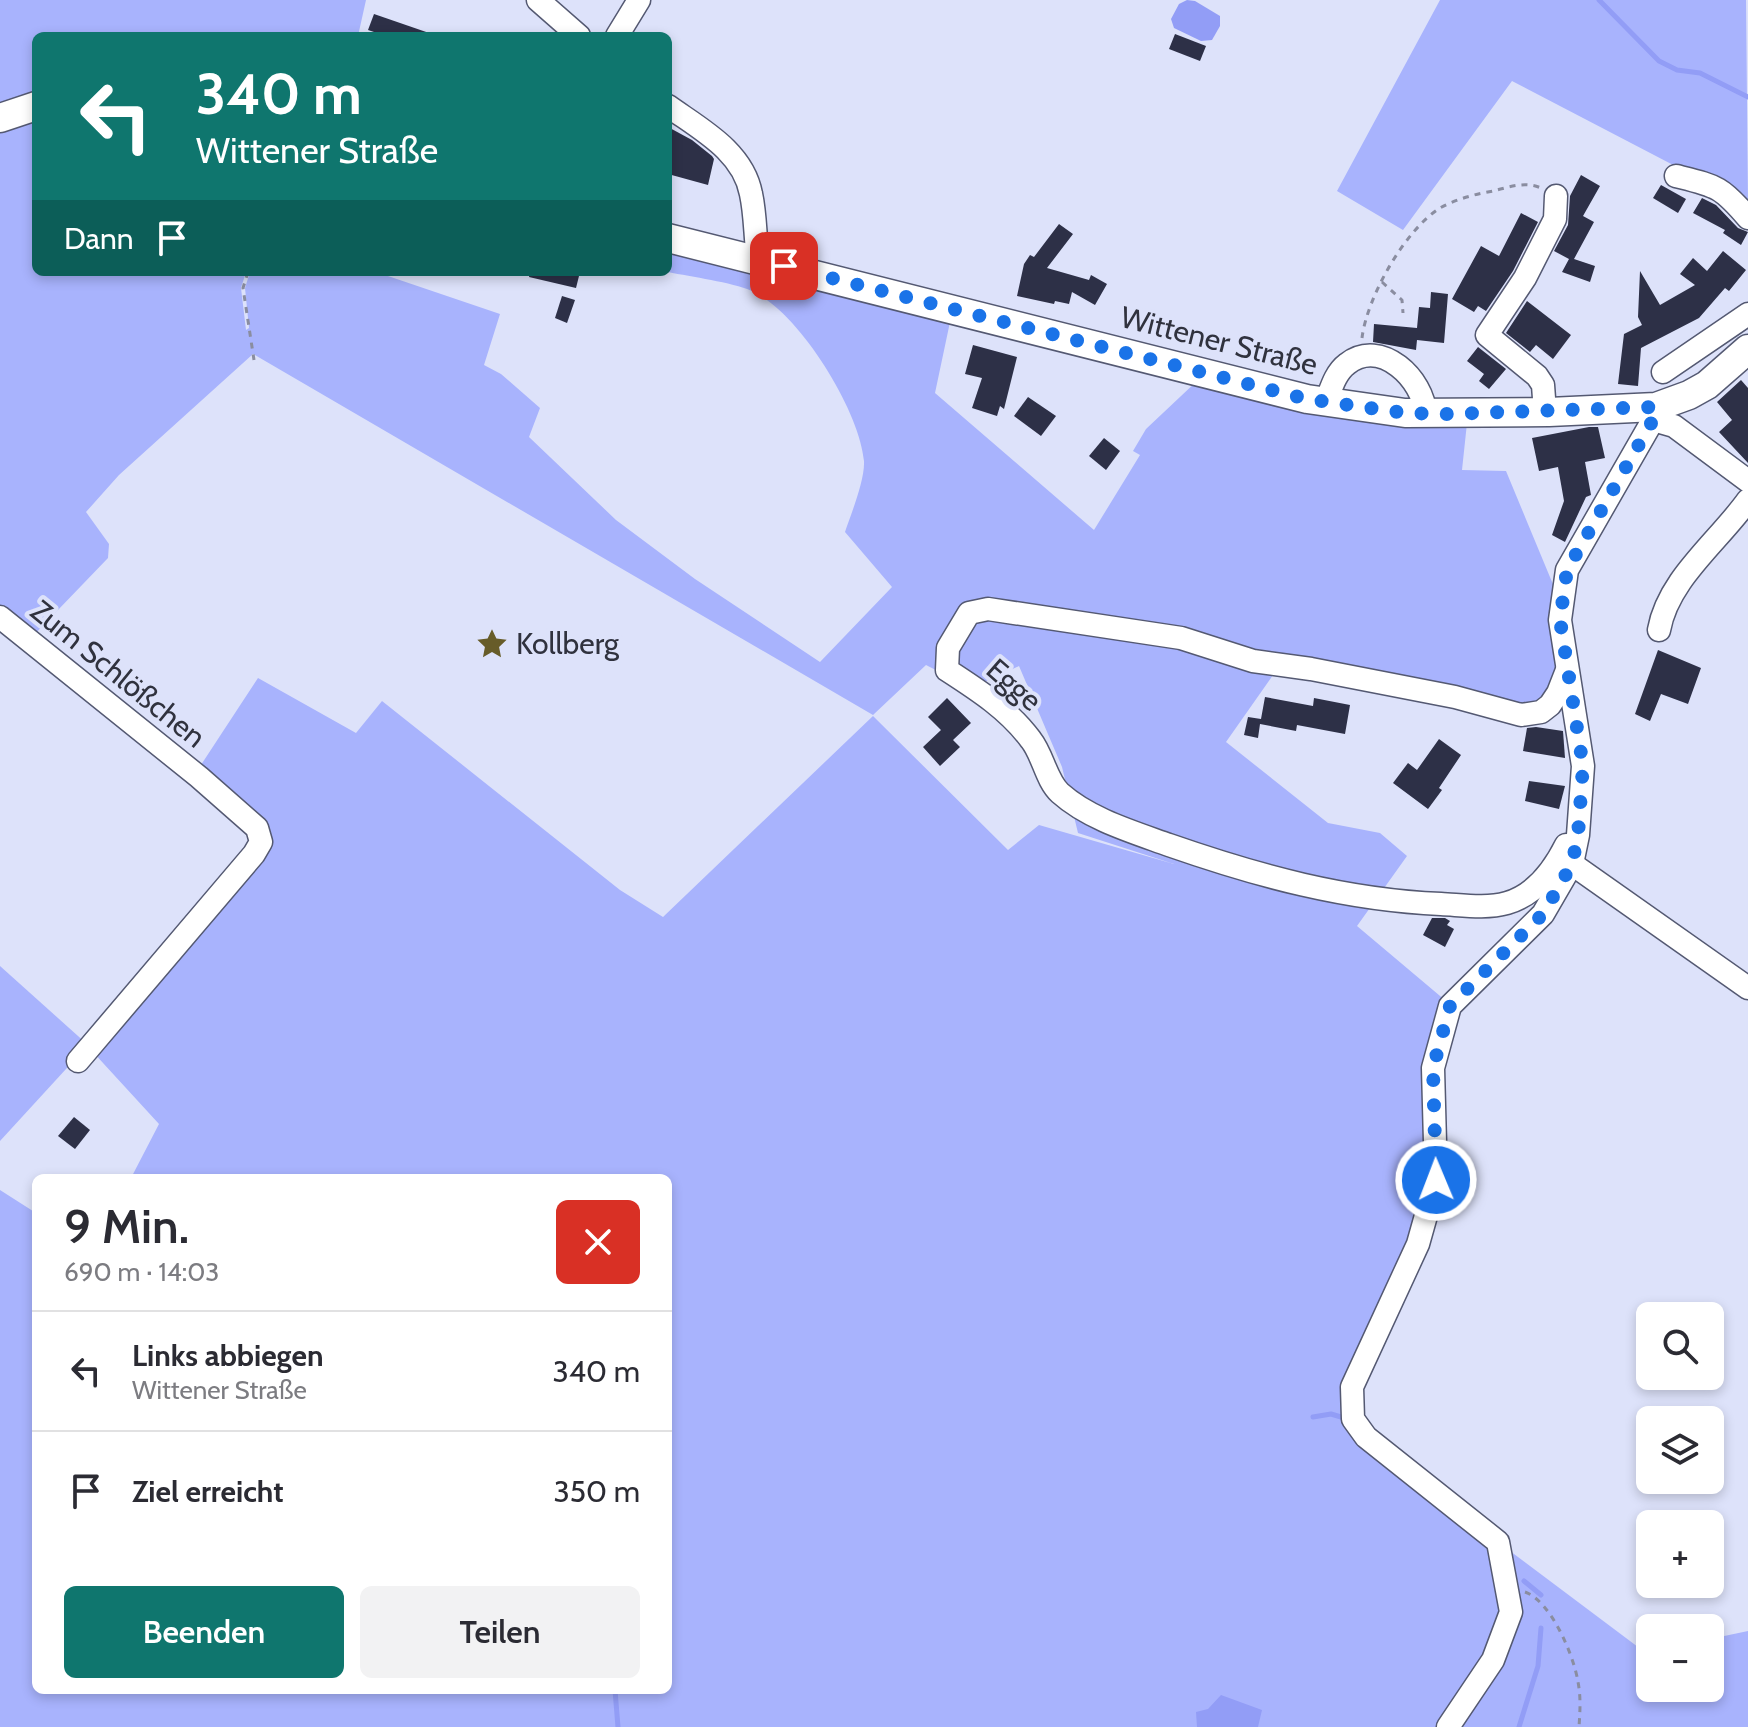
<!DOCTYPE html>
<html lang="de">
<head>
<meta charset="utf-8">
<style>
  :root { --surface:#fff; --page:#f2f2f3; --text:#2b2b33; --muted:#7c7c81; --line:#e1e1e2; --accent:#0f766e }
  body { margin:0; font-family:Cabin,sans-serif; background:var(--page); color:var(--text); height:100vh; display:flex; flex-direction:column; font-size:30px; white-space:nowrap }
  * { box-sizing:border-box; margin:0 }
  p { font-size:26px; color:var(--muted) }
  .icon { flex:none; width:44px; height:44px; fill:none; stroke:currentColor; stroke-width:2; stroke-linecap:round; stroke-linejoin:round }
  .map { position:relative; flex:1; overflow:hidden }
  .details { position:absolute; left:32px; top:1174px; width:640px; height:520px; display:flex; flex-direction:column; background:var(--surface); border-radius:12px; box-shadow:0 4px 12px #0003 }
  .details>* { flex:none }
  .top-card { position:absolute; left:32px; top:32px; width:640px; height:244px; border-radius:12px; box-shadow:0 4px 12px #0003; background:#0f766e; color:#fff; overflow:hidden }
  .fabs { position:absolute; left:1636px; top:1302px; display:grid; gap:16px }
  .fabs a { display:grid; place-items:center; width:88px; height:88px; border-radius:12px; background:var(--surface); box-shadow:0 4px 12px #0003; font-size:40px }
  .pin { position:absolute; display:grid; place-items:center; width:68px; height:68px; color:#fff; margin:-34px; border-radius:16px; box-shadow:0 4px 12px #0006 }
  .me { position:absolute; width:88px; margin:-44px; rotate:359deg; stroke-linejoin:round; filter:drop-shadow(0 0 6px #0008) }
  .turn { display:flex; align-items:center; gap:28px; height:168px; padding:0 32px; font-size:36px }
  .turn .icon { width:104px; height:104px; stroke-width:2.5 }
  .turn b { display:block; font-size:56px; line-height:68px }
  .then { display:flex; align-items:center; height:76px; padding:0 32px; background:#0003; gap:16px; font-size:30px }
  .round { display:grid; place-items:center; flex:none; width:84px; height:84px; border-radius:12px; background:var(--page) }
  .head { display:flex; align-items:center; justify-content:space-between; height:136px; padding:0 32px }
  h1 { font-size:48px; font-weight:600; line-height:60px }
  .cta { display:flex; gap:16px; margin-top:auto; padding:16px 32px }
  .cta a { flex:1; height:92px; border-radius:12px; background:var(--accent); color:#fff; font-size:32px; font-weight:600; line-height:92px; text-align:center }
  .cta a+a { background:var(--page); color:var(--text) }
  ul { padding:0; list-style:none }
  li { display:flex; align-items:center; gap:24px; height:120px; padding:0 32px; border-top:2px solid var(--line) }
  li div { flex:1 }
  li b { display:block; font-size:30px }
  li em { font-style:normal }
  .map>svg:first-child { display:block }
</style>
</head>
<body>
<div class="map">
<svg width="1748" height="1727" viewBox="0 0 1748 1727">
  <rect width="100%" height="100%" fill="#dde2fa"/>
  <g fill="#a8b3fd">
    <polygon points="0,0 366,0 358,36 36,36 36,96 0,107"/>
    <polygon points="1440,0 1746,0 1748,204 1512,81 1403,230 1337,191"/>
    <path d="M36,116V272H246L241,288L246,330L249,328L245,288L250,272H385V275L500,314L484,365L501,374L540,408L529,437L616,520L695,579L820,662L892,587L845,532C851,514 865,480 864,461C860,411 799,312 752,291C731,282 692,277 668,272V248L950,322L935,393L1094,530L1140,455L1133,451L1146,429L1198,380L1467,423L1462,470L1506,471L1557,594L1562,669L1555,691L1524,710L1285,658L1226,742L1328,823L1380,833L1407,856L1357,926L1446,1001L1430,1174L1413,1240L1346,1413L1494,1545L1507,1612L1443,1727H0V1190L36,1213V1690H668V1178H131L159,1124L92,1051L263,842L197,771L258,678L356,733L382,701L620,890L663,917L873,716L1008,850L1039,825L1174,864L1078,833L1062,767L1019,666L971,688L926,665L873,715L253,354L119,475L86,512L109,544L108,558L31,638L0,613V131Z"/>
    <polygon points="0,966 88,1045 0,1141"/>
    <polygon points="1502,1545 1646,1653 1650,1652 1650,1688 1710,1688 1710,1639 1748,1631 1748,1727 1452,1727 1514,1612"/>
  </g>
  <g fill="#929df6">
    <polygon points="1187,0 1195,1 1220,16 1220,26 1212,40 1201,41 1174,28 1171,19 1179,4"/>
    <polygon points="1221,1695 1262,1710 1258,1727 1197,1727 1196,1712 1208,1709"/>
  </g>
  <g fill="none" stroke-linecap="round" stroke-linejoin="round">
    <g stroke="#929df6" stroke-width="5">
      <polyline points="1599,0 1659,61 1677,70 1700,73 1748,97"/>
      <polyline points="1313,1417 1331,1414 1341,1417"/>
      <polyline points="1524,1581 1541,1595"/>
      <polyline points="615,1690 618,1727"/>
      <polyline points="1519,1727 1538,1666 1541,1628"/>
    </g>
  </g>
  <g fill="#2d3047">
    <polygon points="374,14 432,34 432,36 386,36 368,30"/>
    <polygon points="1175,34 1206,46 1200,61 1169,49"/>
    <polygon points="668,127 692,140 712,156 714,159 708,185 668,174"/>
    <polygon points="1581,175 1600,186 1583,216 1594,222 1574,259 1595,266 1590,282 1562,272 1569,259 1554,251 1568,225 1570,196"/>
    <polygon points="1661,185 1686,199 1678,213 1653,198"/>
    <polygon points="1702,198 1716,205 1738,228 1748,232 1741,245 1723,233 1725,230 1693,213"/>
    <polygon points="1521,213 1538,222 1513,271 1486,311 1478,306 1474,312 1452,299 1481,246 1499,256"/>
    <polygon points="1059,224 1073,234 1047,268 1089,280 1091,275 1107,284 1095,305 1072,292 1069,304 1055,301 1054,304 1017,296 1024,264 1030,255 1034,257"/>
    <polygon points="1723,251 1746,270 1729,291 1725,288 1699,318 1641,348 1638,386 1618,384 1624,334 1642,325 1638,317 1640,271 1660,305 1695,285 1680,274 1693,258 1707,271"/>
    <polygon points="530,272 580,272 576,288 529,277"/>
    <polygon points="1431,292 1448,294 1444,343 1417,340 1416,350 1373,342 1374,324 1417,328 1419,307 1430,308"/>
    <polygon points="562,296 575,300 567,323 555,318"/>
    <polygon points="1527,301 1571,335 1553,359 1536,345 1530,352 1506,333"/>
    <polygon points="973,345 1017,357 1004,409 1000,406 997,416 972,408 982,378 965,374"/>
    <polygon points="1478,347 1506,369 1489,389 1479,381 1484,374 1467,361"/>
    <polygon points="1741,380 1748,388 1748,463 1719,432 1732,420 1717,402"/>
    <polygon points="1028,397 1056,416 1041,436 1014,416"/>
    <polygon points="1589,427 1598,427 1605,458 1585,462 1591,495 1586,497 1565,542 1552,535 1564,501 1558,467 1539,471 1532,438"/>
    <polygon points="1104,438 1120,451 1106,470 1089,456"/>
    <polygon points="1658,650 1701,668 1688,704 1661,694 1650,721 1635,714"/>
    <polygon points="1265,697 1313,706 1314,698 1350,705 1345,734 1297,725 1296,731 1260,724 1258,738 1244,735 1248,717 1261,719"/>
    <polygon points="947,698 971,723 953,740 960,747 940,766 923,747 941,730 928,717"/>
    <polygon points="1536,727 1563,731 1565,758 1523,751 1527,728"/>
    <polygon points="1439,739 1461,755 1439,788 1442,790 1428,809 1393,783 1408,763 1417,770"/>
    <polygon points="1529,781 1565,786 1559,809 1525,801"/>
    <polygon points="1432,918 1445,918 1450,921 1447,925 1454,929 1445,947 1423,935"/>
    <polygon points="74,1117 90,1130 75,1149 58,1136"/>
  </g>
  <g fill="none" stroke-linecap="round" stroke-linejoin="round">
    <defs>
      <g id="minor">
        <polyline points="538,0 579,36"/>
        <polyline points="617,36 639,0"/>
        <path d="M668,106C700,129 743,151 751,194C755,212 755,231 757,250L755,259"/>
        <path d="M1676,176C1716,186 1721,186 1748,218"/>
        <polyline points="1663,372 1748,314"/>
        <path d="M1326,402C1331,389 1335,373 1347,364C1381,337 1424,380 1425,413"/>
        <polyline points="1545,412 1543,385 1537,376 1487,335 1525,278 1555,219 1556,196"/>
        <polyline points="1653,420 1674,426 1748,481"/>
        <polyline points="0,617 199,777 257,828 261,842 254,854 78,1061"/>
        <path d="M1659,630C1668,579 1718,542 1748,500"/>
        <path d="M1566,845C1554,869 1535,895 1507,903C1486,909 1462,905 1441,904C1346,900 1258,876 1169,845C1133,832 1089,819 1060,793C1046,780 1043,755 1031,740C1009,710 978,690 947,670L948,648L969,613L988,609L1181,638L1253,661L1311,669L1455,697L1521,715L1541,712L1550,705L1558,693L1567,670"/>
        <polyline points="1572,864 1748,988"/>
        <polyline points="1448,1727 1493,1660 1511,1612 1498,1542 1366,1437 1353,1419 1352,1387 1418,1244 1436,1180 1433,1068 1450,1006 1543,914 1572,864 1578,835 1583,766 1560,620 1567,570 1653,420 1656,407"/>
      </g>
      <g id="major">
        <polyline points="0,118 36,106"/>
        <polyline points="668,238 1307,399 1405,413 1549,412 1656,407 1689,395 1707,385 1748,349"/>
      </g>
    </defs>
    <use href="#minor" stroke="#545972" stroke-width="25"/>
    <use href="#major" stroke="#545972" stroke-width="31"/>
    <g stroke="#8a8da0" stroke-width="3" stroke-dasharray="6 6" stroke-linecap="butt">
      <polyline points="248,272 243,288 254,360"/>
      <polyline points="1382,282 1402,300 1403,313"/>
      <path d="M1362,338C1367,297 1405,230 1440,208C1456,199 1476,194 1493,191C1509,187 1525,181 1541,188"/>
      <path d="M1525,1592C1551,1601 1574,1656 1578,1682C1581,1697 1580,1712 1579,1727"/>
    </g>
    <use href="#minor" stroke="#fff" stroke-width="22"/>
    <use href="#major" stroke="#fff" stroke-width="28"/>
  </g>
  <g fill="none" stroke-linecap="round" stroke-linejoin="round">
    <polyline stroke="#1a73e8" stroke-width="14" stroke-dasharray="0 25.2" points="784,266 1307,399 1405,413 1446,414 1656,407 1653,420 1567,570 1560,620 1583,766 1578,835 1572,864 1543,914 1450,1006 1433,1068 1436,1180"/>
  </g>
  <defs>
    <symbol id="sight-bare" viewBox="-9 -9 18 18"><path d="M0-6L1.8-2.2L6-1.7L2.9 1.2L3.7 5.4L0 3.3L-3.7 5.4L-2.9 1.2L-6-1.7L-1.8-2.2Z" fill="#675c29" stroke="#dde2fa" stroke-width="2.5" paint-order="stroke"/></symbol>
  </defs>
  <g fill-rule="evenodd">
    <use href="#sight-bare" x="470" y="622" width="44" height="44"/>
  </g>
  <g text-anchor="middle" stroke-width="8" stroke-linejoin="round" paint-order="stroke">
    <g font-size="30" fill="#30323e" stroke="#dde2fa">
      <text transform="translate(1219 341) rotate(14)" y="10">Wittener Straße</text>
      <text transform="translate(118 674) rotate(39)" y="10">Zum Schlößchen</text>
      <text transform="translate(1014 685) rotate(41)" y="10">Egge</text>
    </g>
    <g font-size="30" fill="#30323e" stroke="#dde2fa" text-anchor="start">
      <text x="516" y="654">Kollberg</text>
    </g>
  </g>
</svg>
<div class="fabs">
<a><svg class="icon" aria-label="search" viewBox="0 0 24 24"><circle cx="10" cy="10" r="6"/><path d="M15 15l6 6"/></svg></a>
<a><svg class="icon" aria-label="layers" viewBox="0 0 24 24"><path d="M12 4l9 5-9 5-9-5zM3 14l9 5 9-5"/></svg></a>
<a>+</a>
<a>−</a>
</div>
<div class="pin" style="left:784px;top:266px;background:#d93025"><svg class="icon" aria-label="arrive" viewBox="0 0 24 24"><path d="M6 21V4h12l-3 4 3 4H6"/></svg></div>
<svg class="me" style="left:1436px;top:1180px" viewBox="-20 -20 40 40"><circle r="17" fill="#1a73e8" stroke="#fff" stroke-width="3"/><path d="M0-11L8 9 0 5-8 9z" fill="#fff"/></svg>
<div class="top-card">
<div class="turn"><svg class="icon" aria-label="left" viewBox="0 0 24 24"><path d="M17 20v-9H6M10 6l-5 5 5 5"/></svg><div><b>340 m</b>Wittener Straße</div></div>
<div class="then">Dann<svg class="icon" aria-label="arrive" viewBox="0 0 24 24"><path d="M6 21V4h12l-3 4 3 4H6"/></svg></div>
</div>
<section class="details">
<div class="head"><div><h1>9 Min.</h1><p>690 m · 14:03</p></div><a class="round" style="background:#d93025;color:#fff"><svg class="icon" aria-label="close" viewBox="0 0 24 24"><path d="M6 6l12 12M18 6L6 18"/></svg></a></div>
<ul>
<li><svg class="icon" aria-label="left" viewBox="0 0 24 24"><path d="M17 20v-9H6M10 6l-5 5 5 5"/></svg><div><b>Links abbiegen</b><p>Wittener Straße</p></div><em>340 m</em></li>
<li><svg class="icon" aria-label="arrive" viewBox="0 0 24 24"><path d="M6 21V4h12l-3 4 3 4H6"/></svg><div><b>Ziel erreicht</b></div><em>350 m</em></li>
</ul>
<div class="cta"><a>Beenden</a><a>Teilen</a></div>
</section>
</div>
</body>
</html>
